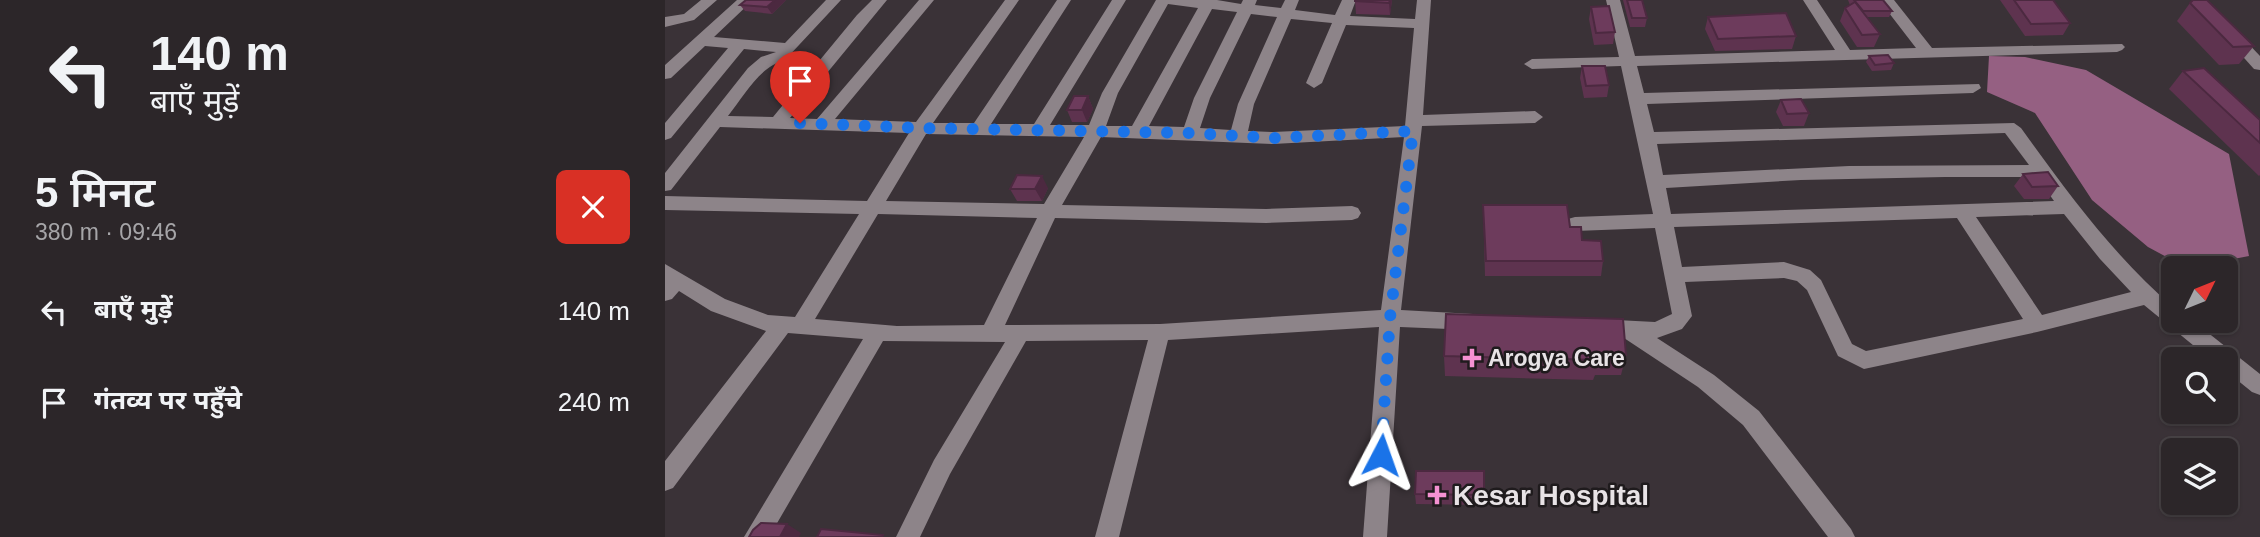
<!DOCTYPE html>
<html lang="hi">
<head>
<meta charset="utf-8">
<style>
  :root { --surface:#2c2629; --page:#383235; --text:#f1f3f6; --muted:#a6a5a8; --line:#484346 }
  body { margin:0; font-family:Helvetica,"Noto Sans Devanagari",sans-serif; background:var(--page); color:var(--text); height:100vh; display:flex; flex-direction:column; font-size:26px; white-space:nowrap }
  * { box-sizing:border-box; margin:0 }
  p { font-size:23px; color:var(--muted) }
  .icon { flex:none; width:38px; height:38px; fill:none; stroke:currentColor; stroke-width:2; stroke-linecap:round; stroke-linejoin:round }
  .map { position:relative; flex:1; overflow:hidden }
  .drawer { display:flex; flex-direction:column; background:var(--surface); width:665px }
  .drawer>* { flex:none }
  .hud { background:#2c2629; color:var(--text); overflow:hidden }
  .needle { width:46px; rotate:47deg }
  .buttons { position:absolute; left:1496px; top:256px; display:grid; gap:14px }
  .buttons a { display:grid; place-items:center; width:77px; height:77px; border-radius:10px; background:var(--surface); box-shadow:0 2px 5px #0004,0 0 0 2px var(--line); font-size:35px }
  .pin { position:absolute; display:grid; place-items:center; width:60px; height:60px; color:#fff; margin:-72px -30px; border-radius:50% 50% 50% 0; rotate:-45deg; box-shadow:0 0 7px #0007 }
  .pin .icon { rotate:45deg }
  .me { position:absolute; width:77px; margin:-38px; rotate:4deg; stroke-linejoin:round; filter:drop-shadow(0 0 5px #0008) }
  .turn { display:flex; align-items:center; gap:24px; height:147px; padding:0 35px; font-size:32px }
  .turn .icon { width:91px; height:91px; stroke-width:2.5 }
  .turn b { display:block; font-size:49px; line-height:60px }
  .round { display:grid; place-items:center; flex:none; width:74px; height:74px; border-radius:10px; background:var(--page) }
  .head { display:flex; align-items:center; justify-content:space-between; height:119px; padding:0 35px }
  h1 { font-size:42px; font-weight:600; line-height:52px }
  ul { padding:0; list-style:none }
  li { display:flex; align-items:center; gap:21px; height:91px; padding:0 35px }
  li div { flex:1 }
  li b { display:block; font-size:26px }
  li em { font-style:normal }
  main { display:flex; flex:1; min-height:0 }
  .map>svg:first-child { display:block }
</style>
</head>
<body>
<main>
<section class="drawer">
<div class="hud">
<div class="turn"><svg class="icon" aria-label="left" viewBox="0 0 24 24"><path d="M17 20v-9H6M10 6l-5 5 5 5"/></svg><div><b>140 m</b>बाएँ मुड़ें</div></div>
</div>
<div class="head"><div><h1>5 मिनट</h1><p>380 m · 09:46</p></div><a class="round" style="background:#d93025;color:#fff"><svg class="icon" aria-label="close" viewBox="0 0 24 24"><path d="M6 6l12 12M18 6L6 18"/></svg></a></div>
<ul>
<li><svg class="icon" aria-label="left" viewBox="0 0 24 24"><path d="M17 20v-9H6M10 6l-5 5 5 5"/></svg><div><b>बाएँ मुड़ें</b></div><em>140 m</em></li>
<li><svg class="icon" aria-label="arrive" viewBox="0 0 24 24"><path d="M6 21V4h12l-3 4 3 4H6"/></svg><div><b>गंतव्य पर पहुँचे</b></div><em>240 m</em></li>
</ul>
</section>
<div class="map">
<svg width="1595" height="537" viewBox="0 0 1595 537">
  <rect width="100%" height="100%" fill="#3a3237"/>
  <polygon fill="#956082" points="1324,56 1360,57 1421,70 1564,154 1584,256 1522,268 1483,247 1427,200 1370,113 1322,92"/>
  <g fill="none" stroke-linecap="round" stroke-linejoin="round">
    <g fill="#8d8489" fill-rule="evenodd">
      <polygon points="36,0 52,0 29,20 0,27 0,17 19,14"/>
      <path d="M72,0H88L49,37L120,43L161,0H176L120,60C94,67 80,95 63,116L108,117L192,15L207,0H222L125,118L152,119L254,0H269L170,119L251,122L340,0H354L268,123H309L392,0H406L326,124H369L447,0H461L385,125H424L437,93L491,0H552L576,4L578,0H592L590,5L616,8L620,0H634L630,10L670,15L677,0H691L685,16L750,19L752,0H766L758,115L870,111L878,117L870,123L757,126L736,310L808,314L815,316L818,322L815,328L808,330L735,327L722,537H698L714,327L503,340L454,537H430L483,340L361,341L285,474L255,537H231L269,460L340,342L218,341L104,537H79L198,339L123,333L8,488L0,491V461L101,331L46,311L14,291L7,299L0,301V264L60,299L103,315L130,317L194,214L0,210V196L202,201L244,133L55,127L6,190L0,191V173L83,68L96,57L111,52L79,49L6,138L0,140V123L63,48L40,46L6,78L0,79V65ZM503,4L533,8L467,126H441L453,93ZM547,9L572,12L529,98L519,127L484,126ZM586,14L612,17L573,104L566,130L535,128L545,98ZM626,19L667,23L641,83L649,88L657,83L681,25L749,28L740,126L608,132L583,131L589,104ZM261,134L419,137L379,204L221,201ZM436,137L608,144L739,137L716,310L495,324L340,325L390,218L601,223L687,220L693,218L696,213L693,208L687,206L601,209L397,205ZM213,214L372,218L319,325L232,326L150,319Z"/>
      <path d="M941,0H955L970,56L1170,50L1138,0H1152L1185,50L1251,48L1214,0H1229L1267,48L1457,44L1460,47L1457,50L1452,52L972,66L979,93L1314,84L1316,88L1308,93L982,104L989,132L1349,123L1356,128C1402,192 1448,255 1508,307V320H1527L1595,374V395L1587,392L1561,371V359H1545L1479,305L1372,332L1199,369L1173,356L1142,290L1132,281L1119,278L1020,282L1027,316L1017,329L992,338L1049,375L1094,411L1186,529L1190,537H1163L1078,425L1033,387L959,338L925,333L922,327L925,321L932,319L990,322L1007,314L990,228L910,231L903,229L901,224L903,219L910,217L988,214L956,66L867,69L859,64L867,59L954,57ZM1340,133L1364,165L1184,166L998,175L992,144ZM1280,177H1372L1389,201L1006,214L1001,188L1136,180ZM1399,214L1435,259L1466,292L1377,315L1311,217ZM1292,218L1358,319L1201,351L1187,344L1156,280L1145,270L1119,262L1017,267L1009,227Z"/>
      <polygon points="1527,0 1542,0 1595,56 1595,70 1589,69"/>
    </g>
  </g>
  <g fill="#5e334f">
    <polygon points="121,0 107,14 80,11 75,5"/>
    <polygon points="690,0 727,0 725,15 691,14"/>
    <polygon points="958,0 977,0 982,18 980,27 965,27"/>
    <polygon points="1183,0 1218,0 1227,11 1224,17 1202,17 1215,34 1209,47 1192,47 1175,21 1180,8 1185,5"/>
    <polygon points="1335,0 1388,0 1405,23 1398,35 1360,36"/>
    <polygon points="1525,3 1589,46 1574,64 1554,65 1512,21"/>
    <polygon points="926,7 950,32 948,44 929,45 924,19"/>
    <polygon points="1043,17 1131,36 1127,49 1050,51 1040,29"/>
    <polygon points="1204,56 1229,63 1226,70 1207,71 1201,62"/>
    <polygon points="917,66 944,85 942,97 919,98 915,78"/>
    <polygon points="1518,71 1595,120 1595,175 1594,176 1504,89"/>
    <polygon points="423,96 428,109 422,122 407,122 402,110"/>
    <polygon points="1116,100 1144,113 1139,126 1118,126 1111,112"/>
    <polygon points="1358,174 1393,186 1384,199 1359,199 1349,186"/>
    <polygon points="383,188 377,201 352,201 345,189"/>
    <polygon points="818,205 905,227 917,240 938,261 936,276 820,276"/>
    <polygon points="781,314 961,355 956,375 930,375 928,380 780,376 779,356"/>
    <polygon points="819,471 819,505 751,504 750,494"/>
  </g>
  <g fill="#4c2940">
    <polygon points="110,0 121,0 107,14 102,7"/>
    <polygon points="725,0 727,0 725,15 724,3"/>
    <polygon points="423,96 428,109 422,122 417,110"/>
    <polygon points="377,176 383,188 377,201 370,189"/>
    <polygon points="122,524 136,533 134,537 115,537"/>
  </g>
  <g fill="#6d3b5c" stroke="#4c2940" stroke-width="2">
    <polygon points="81,0 110,0 102,7 75,5"/>
    <polygon points="690,0 725,0 724,3 690,1"/>
    <polygon points="962,0 977,0 982,18 967,18"/>
    <polygon points="1189,0 1218,0 1227,11 1198,11"/>
    <polygon points="1349,0 1388,0 1405,23 1366,24"/>
    <polygon points="1528,0 1542,0 1589,46 1568,47 1525,3"/>
    <polygon points="1190,2 1215,34 1197,35 1180,8"/>
    <polygon points="944,6 950,32 931,33 926,7"/>
    <polygon points="1121,13 1131,36 1053,39 1043,17"/>
    <polygon points="1223,55 1229,63 1210,65 1204,56"/>
    <polygon points="917,66 940,66 944,85 921,86"/>
    <polygon points="1539,68 1595,120 1595,143 1518,71"/>
    <polygon points="409,96 423,96 417,110 402,110"/>
    <polygon points="1136,99 1144,113 1122,114 1116,100"/>
    <polygon points="1383,172 1393,186 1367,187 1358,174"/>
    <polygon points="352,175 377,176 370,189 345,189"/>
    <polygon points="818,205 902,205 905,227 916,227 917,240 936,241 938,261 821,261"/>
    <polygon points="781,314 958,319 961,355 932,354 933,360 779,356"/>
    <polygon points="751,471 819,471 819,495 750,494"/>
    <polygon points="96,523 122,524 115,537 84,537 88,530"/>
    <polygon points="156,529 218,535 217,537 152,537"/>
  </g>
  <g fill="none" stroke-linecap="round" stroke-linejoin="round">
    <polyline stroke="#1a73e8" stroke-width="12" stroke-dasharray="0 21.6" points="135,123 255,128 525,133 608,138 748,131 725,318 716,455"/>
  </g>
  <g fill="#f591d2" stroke="#1f1b1d" stroke-width="2.5">
    <path d="M803.5 347.5h7v7h7v7h-7v7h-7v-7h-7v-7h7z"/>
    <path d="M768.5 484.5h7v7h7v7h-7v7h-7v-7h-7v-7h7z"/>
  </g>
  <g text-anchor="middle" stroke-width="5" stroke-linejoin="round" paint-order="stroke">
    <g font-size="23" font-weight="bold" fill="#e8e3e6" stroke="#1f1b1d" text-anchor="start">
      <text x="823" y="366">Arogya Care</text>
    </g>
    <g font-size="28" font-weight="bold" fill="#e8e3e6" stroke="#1f1b1d" text-anchor="start">
      <text x="788" y="505">Kesar Hospital</text>
    </g>
  </g>
</svg>
<div class="buttons">
<a><svg class="needle" viewBox="-14 -14 28 28"><path d="M0-13l5 13h-10z" fill="#e53935"/><path d="M0 13l5-13h-10z" fill="#a6a5a8"/></svg></a>
<a><svg class="icon" aria-label="search" viewBox="0 0 24 24"><circle cx="10" cy="10" r="6"/><path d="M15 15l6 6"/></svg></a>
<a><svg class="icon" aria-label="layers" viewBox="0 0 24 24"><path d="M12 4l9 5-9 5-9-5zM3 14l9 5 9-5"/></svg></a>
</div>
<div class="pin" style="left:135px;top:123px;background:#d93025"><svg class="icon" aria-label="arrive" viewBox="0 0 24 24"><path d="M6 21V4h12l-3 4 3 4H6"/></svg></div>
<svg class="me" style="left:716px;top:455px" viewBox="-20 -20 40 40"><path d="M0-17L14 15 0 8-14 15z" fill="#1a73e8" stroke="#fff" stroke-width="4"/></svg>
</div>
</main>
</body>
</html>
